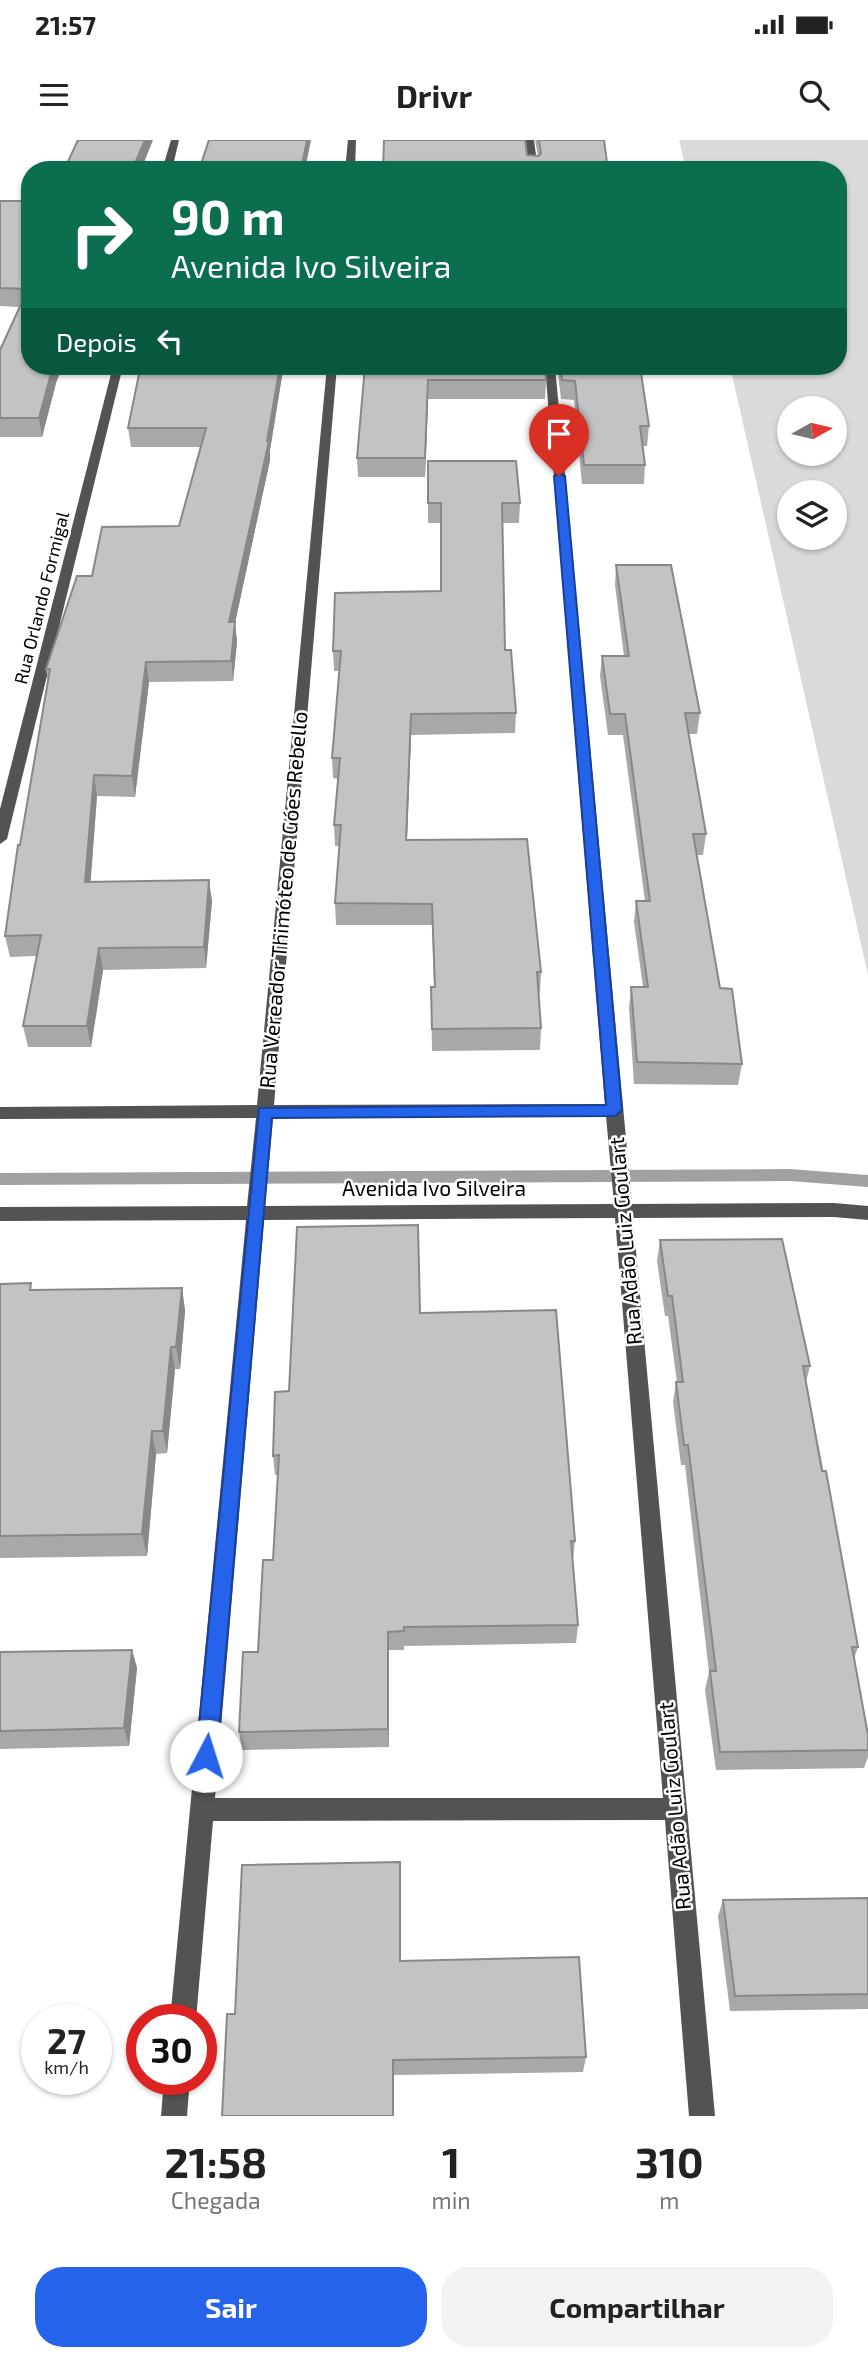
<!DOCTYPE html>
<html lang="pt">
<head>
<meta charset="utf-8">
<style>
  :root { --surface:#fff; --page:#f2f2f2; --text:#222; --muted:#767676; --accent:#2563eb }
  body { margin:0; font-family:"Exo 2",sans-serif; background:var(--page); color:var(--text); height:100vh; display:flex; flex-direction:column; font-size:26px; white-space:nowrap }
  * { box-sizing:border-box; margin:0 }
  p { font-size:23px; color:var(--muted) }
  .icon { flex:none; width:38px; height:38px; fill:none; stroke:currentColor; stroke-width:2; stroke-linecap:round; stroke-linejoin:round }
  .map { position:relative; height:1976px; overflow:hidden }
  .details { display:flex; flex-direction:column; background:var(--surface); flex:1 }
  .details>* { flex:none }
  .guide { position:absolute; left:21px; top:21px; width:826px; height:214px; border-radius:28px; box-shadow:0 2px 5px #0004; background:#0b6e4f; color:#fff; overflow:hidden }
  .needle { width:46px; rotate:82deg }
  .controls { position:absolute; left:777px; top:256px; display:grid; gap:14px }
  .controls a { display:grid; place-items:center; width:70px; height:70px; border-radius:50%; background:var(--surface); box-shadow:0 2px 5px #0004; font-size:35px }
  .speed { position:absolute; left:21px; top:1864px; display:flex; gap:14px; font-size:35px; font-weight:700; text-align:center }
  .speed>* { display:grid; place-content:center; width:91px; height:91px; border-radius:50%; background:var(--surface); box-shadow:0 2px 5px #0004; line-height:1 }
  .speed small { font-size:18px; font-weight:400 }
  .speed .limit { border:10px solid #d22; background:#fff; color:#111 }
  .pin { position:absolute; display:grid; place-items:center; width:60px; height:60px; color:#fff; margin:-72px -30px; border-radius:50% 50% 50% 0; rotate:-45deg; box-shadow:0 0 7px #0007 }
  .pin .icon { rotate:45deg }
  .me { position:absolute; width:77px; margin:-38px; rotate:5deg; stroke-linejoin:round; filter:drop-shadow(0 0 5px #0008) }
  .turn { display:flex; align-items:center; gap:24px; height:147px; padding:0 35px; font-size:32px }
  .turn .icon { width:91px; height:91px; stroke-width:2.5 }
  .turn b { display:block; font-size:49px; line-height:60px }
  .then { display:flex; align-items:center; height:66px; padding:0 35px; background:#0003; gap:14px; font-size:26px }
  .eta { display:flex; justify-content:space-evenly; align-items:center; height:119px; text-align:center }
  .eta b { font-size:42px; font-weight:700; line-height:49px }
  .cta { display:flex; gap:14px; margin-top:auto; padding:14px 35px }
  .cta a { flex:1; height:80px; border-radius:28px; background:var(--accent); color:#fff; font-size:28px; font-weight:700; line-height:80px; text-align:center }
  .cta a+a { background:var(--page); color:var(--text) }
  .status { display:flex; justify-content:space-between; align-items:center; height:49px; padding:0 35px; background:var(--surface); direction:ltr }
  .status svg { height:19px; fill:currentColor }
  header { display:flex; justify-content:space-between; align-items:center; height:91px; padding:0 35px; background:var(--surface); font-size:32px; font-weight:700 }
  .map>svg:first-child { display:block }
</style>
</head>
<body>
<div class="status"><b>21:57</b><svg viewBox="0 0 49 12"><path d="M0 12V9h3v3zM5 12V6h3v6zM10 12V3h3v9zM15 12V0h3v12zM26 1h20v11H26zM47 4h2v5h-2z"/></svg></div>
<header><svg class="icon" aria-label="menu" viewBox="0 0 24 24"><path d="M4 6h16M4 12h16M4 18h16"/></svg>Drivr<svg class="icon" aria-label="search" viewBox="0 0 24 24"><circle cx="10" cy="10" r="6"/><path d="M15 15l6 6"/></svg></header>
<div class="map">
<svg width="868" height="1976" viewBox="0 0 868 1976">
  <rect width="100%" height="100%" fill="#fff"/>
  <path fill="#dadada" fill-rule="evenodd" d="M679,0H868V835L730,226H838V30H686ZM789,268H835V313H789ZM789,352H835V397H789Z"/>
  <g fill="none" stroke-linecap="round" stroke-linejoin="round">
    <polygon fill="#a1a1a1" fill-rule="evenodd" points="790,1029 868,1035 868,1047 790,1041 0,1045 0,1033"/>
    <g fill="#535353" fill-rule="evenodd">
      <polygon points="171,0 179,0 172,30 162,30"/>
      <polygon points="348,0 356,0 355,30 345,30"/>
      <polygon points="526,0 534,0 538,30 528,30"/>
      <polygon points="113,226 123,226 7,699 0,704 0,669"/>
      <path d="M327,226H337L274,965L605,964L545,226H555L632,1064L834,1063L868,1066V1080L834,1077L633,1078L715,1976H689L665,1680L213,1681L196,1880H170L246,1080L0,1081V1067L247,1066L256,978L0,979V967L257,965ZM606,976L614,1064L265,1066L273,978ZM615,1078L663,1658H215L264,1080Z"/>
      <polygon points="164,1939 190,1939 187,1976 161,1976"/>
    </g>
  </g>
  <g fill="#a8a8a8">
    <polygon points="535,0 604,0 608,30 527,15 538,16"/>
    <polygon points="0,61 56,243 42,297 0,297 0,210 19,167 0,166"/>
    <polygon points="365,226 546,240 545,259 428,259 425,337 358,337 357,318"/>
    <polygon points="557,226 640,226 649,286 647,306 643,306 645,325 644,344 582,344 574,260 561,259"/>
    <polygon points="283,230 270,310 270,320 235,483 237,502 233,541 149,542 135,657 97,656 90,742 212,761 206,828 103,830 91,907 28,907 23,886 36,816 10,817 5,796 48,542 46,529 92,436 179,386 200,307 131,307 128,288"/>
    <polygon points="428,321 520,363 519,383 502,383 505,510 516,573 515,593 411,595 407,700 541,832 540,853 538,853 541,888 540,910 432,911 431,847 434,847 432,785 336,785 335,763 339,706 335,706 334,685 338,639 333,638 332,618 339,531 334,531 333,511 441,451 441,383 428,383"/>
    <polygon points="616,425 700,573 697,594 689,594 706,694 703,715 696,715 720,848 742,924 738,945 634,944 629,868 631,847 643,847 634,782 636,761 645,761 623,595 608,595 600,536 602,516 624,516 615,445"/>
    <polygon points="660,1100 810,1226 806,1242 858,1507 854,1519 868,1595 868,1617 864,1628 716,1630 705,1550 709,1532 685,1325 681,1325 673,1262 676,1242 677,1242 668,1176 665,1176 657,1121"/>
    <polygon points="0,1144 32,1150 182,1148 185,1171 180,1229 175,1229 167,1313 156,1314 147,1416 0,1418"/>
    <polygon points="420,1173 575,1401 573,1420 578,1485 576,1503 404,1506 404,1510 389,1510 389,1607 242,1610 239,1592 258,1512 273,1420 278,1335 275,1335 273,1316 289,1251"/>
    <polygon points="132,1510 137,1528 129,1606 0,1609 0,1512"/>
    <polygon points="868,1758 868,1869 730,1871 718,1776 723,1760"/>
    <polygon points="401,1821 586,1917 583,1932 394,1935 235,1874"/>
  </g>
  <g fill="#888">
    <polygon points="145,0 153,0 141,30 132,30"/>
    <polygon points="307,0 311,0 305,30 301,30"/>
    <polygon points="53,226 63,226 56,243 42,297 39,278"/>
    <polygon points="280,226 283,226 283,230 270,310 270,320 235,483 237,502 233,541 229,482"/>
    <polygon points="428,240 428,259 425,337 425,318"/>
    <polygon points="146,522 149,542 135,657 132,636"/>
    <polygon points="411,574 411,595 406,721 406,700"/>
    <polygon points="94,635 97,656 89,764 85,742"/>
    <polygon points="209,740 212,761 206,828 204,807"/>
    <polygon points="99,808 103,830 91,907 87,886"/>
    <polygon points="182,1148 185,1171 180,1229 176,1207"/>
    <polygon points="171,1207 175,1229 167,1313 163,1291"/>
    <polygon points="152,1291 156,1314 147,1416 142,1394"/>
    <polygon points="388,1492 389,1510 389,1607 388,1589"/>
    <polygon points="132,1510 137,1528 129,1606 124,1588"/>
  </g>
  <g fill="#c3c3c3" stroke="#888" stroke-width="2">
    <polygon points="78,0 145,0 132,30 64,30"/>
    <polygon points="209,0 307,0 301,30 199,30"/>
    <polygon points="384,0 525,0 527,15 539,16 541,13 539,0 604,0 608,30 383,30"/>
    <polygon points="0,61 30,61 30,226 53,226 39,278 0,278 0,210 28,149 0,148"/>
    <polygon points="142,226 280,226 267,301 269,301 229,482 235,482 231,521 146,522 132,636 94,635 85,742 209,740 204,807 99,808 87,886 23,886 41,795 5,796 18,705 20,705 50,529 46,529 77,436 92,436 102,387 179,386 206,288 128,288 139,234"/>
    <polygon points="365,226 545,226 546,240 428,240 425,318 357,318"/>
    <polygon points="560,226 640,226 649,286 640,286 645,325 584,325 575,241 562,240"/>
    <polygon points="428,321 516,321 520,363 502,363 505,510 511,510 516,573 411,574 406,700 527,699 541,832 537,832 541,888 432,889 431,847 435,847 432,764 335,763 341,685 334,685 340,618 332,618 341,511 333,511 335,453 441,451 441,363 428,363"/>
    <polygon points="616,425 671,425 700,573 685,573 706,694 693,694 720,848 732,849 742,924 637,922 631,847 648,847 636,761 650,761 625,574 610,574 602,516 629,516"/>
    <polygon points="418,1085 420,1173 556,1170 575,1401 571,1401 578,1485 404,1487 404,1491 388,1492 388,1589 239,1592 243,1512 258,1512 263,1420 273,1420 279,1315 273,1316 275,1252 289,1251 297,1087"/>
    <polygon points="782,1099 810,1226 803,1226 822,1331 826,1331 858,1507 852,1507 868,1595 868,1610 720,1612 710,1531 716,1531 688,1305 684,1305 676,1242 683,1242 672,1156 668,1156 660,1100"/>
    <polygon points="31,1143 30,1150 182,1148 176,1207 171,1207 163,1291 152,1291 142,1394 0,1396 0,1144"/>
    <polygon points="132,1510 124,1588 0,1591 0,1512"/>
    <polygon points="400,1722 400,1821 579,1817 586,1917 393,1920 393,1976 222,1976 227,1874 235,1874 242,1725"/>
    <polygon points="868,1758 868,1854 735,1856 723,1760"/>
  </g>
  <polygon fill="#2563eb" stroke="#184099" stroke-width="2" points="559,333 565,336 622,970 615,976 272,978 217,1616 214,1623 206,1626 199,1623 196,1616 259,968 606,965 554,336"/>
  <g text-anchor="middle" stroke-width="5" stroke-linejoin="round" paint-order="stroke">
    <g font-size="18" fill="#000" stroke="#fff">
      <text transform="translate(42 458) rotate(-76)" y="6">Rua Orlando Formigal</text>
    </g>
    <g font-size="21" fill="#000" stroke="#fff">
      <text transform="translate(284 760) rotate(-85)" y="7">Rua Vereador Thimóteo de Góes Rebello</text>
      <text x="434" y="1056">Avenida Ivo Silveira</text>
      <text transform="translate(626 1101) rotate(-95)" y="7">Rua Adão Luiz Goulart</text>
      <text transform="translate(675 1666) rotate(-95)" y="7">Rua Adão Luiz Goulart</text>
    </g>
  </g>
</svg>
<div class="controls">
<a><svg class="needle" viewBox="-14 -14 28 28"><path d="M0-13l5 13h-10z" fill="#e53935"/><path d="M0 13l5-13h-10z" fill="#767676"/></svg></a>
<a><svg class="icon" aria-label="layers" viewBox="0 0 24 24"><path d="M12 4l9 5-9 5-9-5zM3 14l9 5 9-5"/></svg></a>
</div>
<div class="speed"><div>27<small>km/h</small></div><div class="limit">30</div></div>
<div class="pin" style="left:559px;top:336px;background:#d93025"><svg class="icon" aria-label="arrive" viewBox="0 0 24 24"><path d="M6 21V4h12l-3 4 3 4H6"/></svg></div>
<svg class="me" style="left:206px;top:1616px" viewBox="-20 -20 40 40"><circle r="19" fill="#fff"/><path d="M0-13L10 11 0 6-10 11z" fill="#2563eb"/></svg>
<div class="guide">
<div class="turn"><svg class="icon" aria-label="right" viewBox="0 0 24 24"><path d="M7 20v-9h11M14 6l5 5-5 5"/></svg><div><b>90 m</b>Avenida Ivo Silveira</div></div>
<div class="then">Depois<svg class="icon" aria-label="left" viewBox="0 0 24 24"><path d="M17 20v-9H6M10 6l-5 5 5 5"/></svg></div>
</div>
</div>
<section class="details">
<div class="eta">
<div><b>21:58</b><p>Chegada</p></div>
<div><b>1</b><p>min</p></div>
<div><b>310</b><p>m</p></div>
</div>
<div class="cta"><a>Sair</a><a>Compartilhar</a></div>
</section>
</body>
</html>
